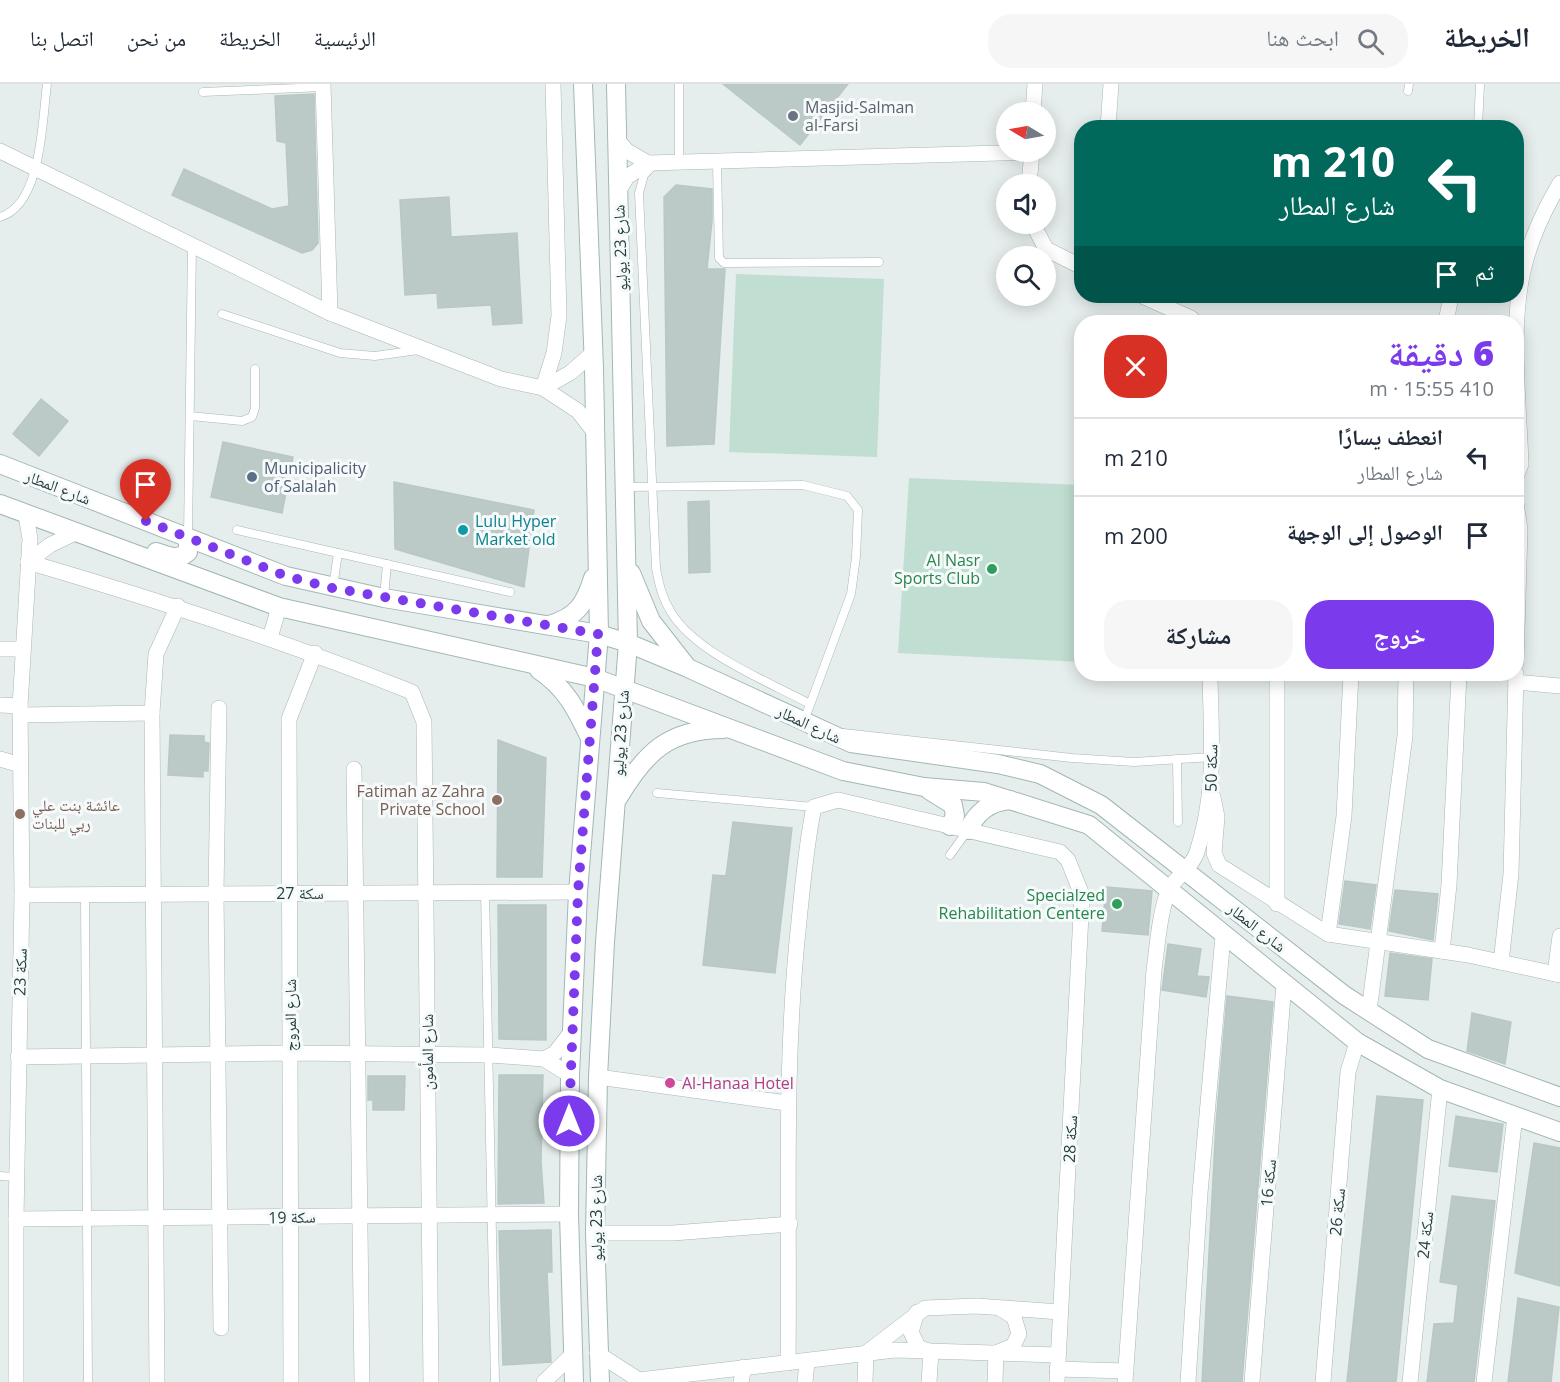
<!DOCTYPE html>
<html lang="ar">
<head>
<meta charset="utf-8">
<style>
  :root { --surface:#fff; --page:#f6f6f7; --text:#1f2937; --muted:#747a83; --line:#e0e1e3; --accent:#7c3aed }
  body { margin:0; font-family:"Open Sans","Noto Naskh Arabic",sans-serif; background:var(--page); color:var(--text); direction:rtl; height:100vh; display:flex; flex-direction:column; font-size:22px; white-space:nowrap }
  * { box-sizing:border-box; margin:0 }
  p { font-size:20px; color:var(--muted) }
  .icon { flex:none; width:33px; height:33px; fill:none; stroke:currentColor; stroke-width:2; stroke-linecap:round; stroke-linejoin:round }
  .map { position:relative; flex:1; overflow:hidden; direction:ltr }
  .side { position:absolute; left:1074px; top:231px; width:450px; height:366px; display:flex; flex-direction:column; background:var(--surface); border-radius:24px; box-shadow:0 3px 15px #0003; direction:rtl }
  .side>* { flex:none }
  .banner { position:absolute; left:1074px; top:36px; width:450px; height:183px; border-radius:24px; box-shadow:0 3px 15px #0003; direction:rtl; background:#00695c; color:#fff; overflow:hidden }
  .needle { width:39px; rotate:280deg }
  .fabs { position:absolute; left:996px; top:18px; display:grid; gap:12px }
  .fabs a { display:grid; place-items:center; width:60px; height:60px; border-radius:50%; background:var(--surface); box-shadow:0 3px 15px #0003; font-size:30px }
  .pin { position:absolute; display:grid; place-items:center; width:51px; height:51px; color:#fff; margin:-62px -26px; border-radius:50% 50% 50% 0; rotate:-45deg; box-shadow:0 0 6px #0007 }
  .pin .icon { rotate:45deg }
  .me { position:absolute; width:66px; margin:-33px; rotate:0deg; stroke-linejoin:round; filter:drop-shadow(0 0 4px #0008) }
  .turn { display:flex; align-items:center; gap:21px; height:126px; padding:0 30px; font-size:27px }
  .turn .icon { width:78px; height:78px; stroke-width:2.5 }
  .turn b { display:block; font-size:42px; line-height:51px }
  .then { display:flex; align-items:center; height:57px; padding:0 30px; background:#0003; gap:12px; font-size:22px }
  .round { display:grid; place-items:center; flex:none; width:63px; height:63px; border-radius:24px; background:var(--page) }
  .overview { display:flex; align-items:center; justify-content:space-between; height:102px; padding:0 30px }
  h1 { font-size:36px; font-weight:800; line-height:45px; color:var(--accent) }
  .action { display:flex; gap:12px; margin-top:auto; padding:12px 30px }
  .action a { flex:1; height:69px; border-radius:24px; background:var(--accent); color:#fff; font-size:24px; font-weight:800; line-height:69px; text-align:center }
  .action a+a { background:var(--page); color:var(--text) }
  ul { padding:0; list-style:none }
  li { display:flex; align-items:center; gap:18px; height:78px; padding:0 30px; border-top:2px solid var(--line) }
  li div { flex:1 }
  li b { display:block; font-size:22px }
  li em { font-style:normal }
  header { display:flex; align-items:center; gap:36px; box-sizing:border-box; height:84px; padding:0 30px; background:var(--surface); border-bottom:2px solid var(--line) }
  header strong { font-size:28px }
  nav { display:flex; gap:33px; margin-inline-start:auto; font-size:21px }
  .search { width:420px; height:54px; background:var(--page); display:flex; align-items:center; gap:15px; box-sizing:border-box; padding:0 21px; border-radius:24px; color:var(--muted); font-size:22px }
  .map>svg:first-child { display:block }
</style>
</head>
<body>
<header>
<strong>الخريطة</strong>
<div class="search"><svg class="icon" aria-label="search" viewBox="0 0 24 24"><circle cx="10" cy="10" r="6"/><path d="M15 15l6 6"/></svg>ابحث هنا</div>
<nav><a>الرئيسية</a><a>الخريطة</a><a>من نحن</a><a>اتصل بنا</a></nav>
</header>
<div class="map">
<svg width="1560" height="1298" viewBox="0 0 1560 1298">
  <rect width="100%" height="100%" fill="#e6eeed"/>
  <g fill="#c0ded1">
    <polygon points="736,190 884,195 877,373 729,368"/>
    <polygon points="909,394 1081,401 1081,578 898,569"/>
  </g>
  <g fill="#bbc9c7" stroke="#b8c8c6" stroke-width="1.5">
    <polygon points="723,0 848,0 800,61"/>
    <polygon points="314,10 318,159 312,166 302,169 172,111 184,85 272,125 289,122 286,59 277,57 275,12"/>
    <polygon points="676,101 712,105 712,137 707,185 725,185 714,360 667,362 664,113"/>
    <polygon points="449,113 451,153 517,149 522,239 493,241 491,221 438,224 437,209 405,211 400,116"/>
    <polygon points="41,315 68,337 39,372 13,350"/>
    <polygon points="223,358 293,373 282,429 211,413"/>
    <polygon points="394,398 534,426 524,503 395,465"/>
    <polygon points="709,417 710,488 689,489 688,418"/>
    <polygon points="170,651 204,652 204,658 209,659 208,687 203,687 203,693 168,691"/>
    <polygon points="498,656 546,674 542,793 497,793"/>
    <polygon points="733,738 792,744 775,889 703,881 713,791 726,792"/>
    <polygon points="1345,797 1376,801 1370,845 1339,840"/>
    <polygon points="1106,803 1152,807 1148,851 1102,847"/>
    <polygon points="1395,806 1438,810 1433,856 1389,847"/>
    <polygon points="498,821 546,821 546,956 499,955"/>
    <polygon points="1168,860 1201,865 1197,892 1209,893 1206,913 1162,906"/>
    <polygon points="1390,869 1432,875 1428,916 1385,912"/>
    <polygon points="1227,912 1273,918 1242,1298 1202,1298 1216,1040"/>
    <polygon points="1472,929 1511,938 1505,980 1467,967"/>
    <polygon points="499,991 543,991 541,1078 544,1119 498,1120"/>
    <polygon points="368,992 405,992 404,1026 373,1026 373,1016 368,1016"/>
    <polygon points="1377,1012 1423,1016 1396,1298 1347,1298"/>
    <polygon points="1456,1032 1503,1040 1497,1088 1449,1082"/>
    <polygon points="1534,1059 1560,1064 1560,1202 1515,1189"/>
    <polygon points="1452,1112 1495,1117 1474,1298 1427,1298 1434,1240 1454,1239 1458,1201 1440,1198"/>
    <polygon points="551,1146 552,1188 547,1188 551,1278 503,1281 499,1147"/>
    <polygon points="1518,1214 1559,1223 1551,1298 1508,1298"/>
  </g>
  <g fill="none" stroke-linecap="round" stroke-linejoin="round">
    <defs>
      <g id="lane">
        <polyline points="679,0 679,79"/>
        <polyline points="1408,7 1409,0"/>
        <polyline points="203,8 323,3"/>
        <polyline points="1478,44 1480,0"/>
        <polyline points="717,78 719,174 724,179 879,178"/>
        <path d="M653,82L644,91L639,109L656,484C659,500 662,514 671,528C695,569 769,598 810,620"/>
        <path d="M0,133C42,121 42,37 47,0"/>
        <polyline points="222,230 340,269 375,272 418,266"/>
        <polyline points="190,332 242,337 252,333 255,324 255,285"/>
        <polyline points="626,403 803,401 847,412 858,426 856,473 851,510 804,637"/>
        <polyline points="237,446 510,508"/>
        <polyline points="188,452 192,161"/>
        <polyline points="333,503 338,469"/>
        <polyline points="384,513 387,480"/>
        <polyline points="843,649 1072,674 1134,678 1212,673"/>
        <polyline points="1177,675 1178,738"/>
        <polyline points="657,709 814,723"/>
        <polyline points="950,771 968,746"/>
        <polyline points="485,808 495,1298"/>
        <polyline points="85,811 88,1298"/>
        <polyline points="0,1092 16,1093"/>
      </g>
      <g id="street">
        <polyline points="323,0 330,229"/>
        <polyline points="1033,28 1035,0"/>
        <polyline points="1108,44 1111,0"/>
        <polyline points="616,54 627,67 648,79"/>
        <polyline points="0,67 330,229 501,295 543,304 578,327 595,349"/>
        <polyline points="1029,100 1032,68"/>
        <polyline points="618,108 627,93 648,79 1032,68"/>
        <polyline points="1033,140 1046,165 1082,183"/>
        <polyline points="1142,212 1191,234 1195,238"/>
        <polyline points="1446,238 1451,212"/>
        <polyline points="543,304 554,269 559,232 553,0"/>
        <polyline points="543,304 570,289 593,269"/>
        <path d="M1516,393L1521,380C1519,321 1510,244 1523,187C1530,156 1544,126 1560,99"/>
        <polyline points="1516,419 1520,445 1516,579"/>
        <path d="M28,478C158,516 286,558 412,608L424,638L431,1298"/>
        <polyline points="28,478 50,461 75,449"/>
        <polyline points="270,554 279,523"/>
        <polyline points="0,565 22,565"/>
        <polyline points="1516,598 1560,602"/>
        <polyline points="0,621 20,622"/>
        <polyline points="219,624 216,809 221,1244"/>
        <polyline points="21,631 152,629"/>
        <polyline points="0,675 20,681"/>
        <polyline points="354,685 362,1298"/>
        <polyline points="1213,713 1217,733 1214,769 1219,781 1328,850 1468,871 1560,891"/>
        <polyline points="22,811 578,808"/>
        <polyline points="1277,820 1277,590"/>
        <polyline points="1328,850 1344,732 1351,590"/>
        <polyline points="1442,867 1449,801 1459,590"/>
        <polyline points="1501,878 1511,790 1516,590"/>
        <polyline points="1555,890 1560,852"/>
        <polyline points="1369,927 1405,652 1406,590"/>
        <polyline points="18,973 290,969 490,971 544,975 570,991"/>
        <polyline points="544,975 555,969 572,947"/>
        <polyline points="598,993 787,1019"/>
        <polyline points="16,1135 569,1130"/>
        <polyline points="595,1149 673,1149 790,1140"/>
        <polyline points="917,1228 911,1248 918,1263 931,1268 929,1298"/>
        <polyline points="597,1269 639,1296 895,1266 1058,1271"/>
        <path d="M788,1279C790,1131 783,985 799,837C803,799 806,761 814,723L838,716L1060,768L1068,776L1082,811L1057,1298"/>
        <polyline points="1057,1285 1126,1287"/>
        <polyline points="16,1298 16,1135 22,811 20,622 30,455 26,431"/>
        <polyline points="157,1298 152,629 156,570 178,522"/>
        <polyline points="291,1298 289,635 315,569"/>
        <polyline points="544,1298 573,1270"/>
        <polyline points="741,1298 744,1283"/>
        <polyline points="805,1298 807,1278"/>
        <polyline points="865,1298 866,1269 925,1224 977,1222 1060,1228"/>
        <polyline points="995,1298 996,1269 1013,1262 1019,1250 1014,1233 1001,1225"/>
        <path d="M1125,1298L1154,886C1157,865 1160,822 1170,804C1178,791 1192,783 1197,768C1217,708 1211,651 1210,590"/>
        <polyline points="1188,1298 1200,1109 1223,852"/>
        <polyline points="1252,1298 1284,900"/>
        <polyline points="1323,1298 1348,988 1357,958"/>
        <polyline points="1410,1298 1440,1005"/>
        <polyline points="1484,1298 1515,1032"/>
      </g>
      <g id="secondary">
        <polyline points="0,380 286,492 384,514 599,550 628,559 688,584 851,659 998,680 1040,690 1101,721 1344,911 1428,965 1560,1013"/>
        <polyline points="0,420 279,523 595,594 843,687 924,703 984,708 1089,741 1357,958 1440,1005 1560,1048"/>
        <path d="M156,468C168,472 178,477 188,468V454"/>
        <polyline points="631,489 651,537 687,583"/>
        <path d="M549,541C577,533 585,520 593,494"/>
        <path d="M539,586C566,604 576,625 590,654"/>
        <polyline points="929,706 953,721 955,732 950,742"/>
        <path d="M618,714C645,669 668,645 724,645"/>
        <path d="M968,746C977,728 989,718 1010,716"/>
        <polyline points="574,1298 569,1130 570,991 578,808 599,550 594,284 583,0"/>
        <polyline points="600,1298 595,1149 598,993 605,858 628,559 616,0"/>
      </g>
    </defs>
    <use href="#lane" stroke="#a8b6b6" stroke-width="9"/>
    <use href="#street" stroke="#a8b6b6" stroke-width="16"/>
    <use href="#secondary" stroke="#a1b7b6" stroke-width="20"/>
    <use href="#lane" stroke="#fff" stroke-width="8"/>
    <use href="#street" stroke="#fff" stroke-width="15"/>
    <use href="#secondary" stroke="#fff" stroke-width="18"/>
  </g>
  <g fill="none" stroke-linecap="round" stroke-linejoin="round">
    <polyline stroke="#7c3aed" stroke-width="10" stroke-dasharray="0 18" points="146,437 286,492 332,504 598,550 578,808 569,1037"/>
  </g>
  <circle fill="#6b7280" stroke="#f6fafa" stroke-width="2" cx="793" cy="32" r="6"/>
  <circle fill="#5c6f8a" stroke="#f6fafa" stroke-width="2" cx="252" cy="393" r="6"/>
  <circle fill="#0f9aa8" stroke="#f6fafa" stroke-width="2" cx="463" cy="446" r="6"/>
  <g fill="#2e9e5b" stroke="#f6fafa" stroke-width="2">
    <circle cx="992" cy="485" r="6"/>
    <circle cx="1117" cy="820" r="6"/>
  </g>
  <g fill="#8d6e63" stroke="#f6fafa" stroke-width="2">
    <circle cx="497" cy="716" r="6"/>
    <circle cx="20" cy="730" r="6"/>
  </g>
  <circle fill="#d1479c" stroke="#f6fafa" stroke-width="2" cx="670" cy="999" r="6"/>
  <g text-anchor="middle" stroke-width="6" stroke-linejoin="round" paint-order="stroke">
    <g font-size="16" fill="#5b616d" stroke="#f6fafa" text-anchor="start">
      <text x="805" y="29">Masjid-Salman<tspan x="805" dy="18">al-Farsi</tspan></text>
    </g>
    <g font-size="16" fill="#253f40" stroke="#f6fafa">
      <text transform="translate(620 164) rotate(-92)" y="6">شارع 23 يوليو</text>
      <text transform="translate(58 403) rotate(21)" y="6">شارع المطار</text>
      <text transform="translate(809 640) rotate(25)" y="6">شارع المطار</text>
      <text transform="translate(620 649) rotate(-86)" y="6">شارع 23 يوليو</text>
      <text transform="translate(1211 684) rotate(-89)" y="6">سكة 50</text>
      <text x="300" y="815">سكة 27</text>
      <text transform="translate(1257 843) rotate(38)" y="6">شارع المطار</text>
      <text transform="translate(20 888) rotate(-88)" y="6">23 سكة</text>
      <text transform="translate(290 931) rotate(-90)" y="6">شارع المروج</text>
      <text transform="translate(427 968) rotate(-90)" y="6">شارع المأمون</text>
      <text transform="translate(1070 1055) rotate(-87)" y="6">سكة 28</text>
      <text transform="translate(1268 1099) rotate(-85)" y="6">سكة 16</text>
      <text transform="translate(1337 1128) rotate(-85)" y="6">سكة 26</text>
      <text transform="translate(292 1133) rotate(-1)" y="6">سكة 19</text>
      <text transform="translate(596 1134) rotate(-90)" y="6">شارع 23 يوليو</text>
      <text transform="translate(1425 1151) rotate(-84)" y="6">سكة 24</text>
    </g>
    <g font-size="16" fill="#4e5e75" stroke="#f6fafa" text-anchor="start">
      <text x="264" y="390">Municipalicity<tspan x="264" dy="18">of Salalah</tspan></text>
    </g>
    <g font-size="16" fill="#0d838f" stroke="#f6fafa" text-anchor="start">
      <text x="475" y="443">Lulu Hyper<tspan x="475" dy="18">Market old</tspan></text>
    </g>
    <g font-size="16" fill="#27864d" stroke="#f6fafa" text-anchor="end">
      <text x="980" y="482">Al Nasr<tspan x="980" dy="18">Sports Club</tspan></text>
      <text x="1105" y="817">Specialzed<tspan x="1105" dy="18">Rehabilitation Centere</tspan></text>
    </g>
    <g font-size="16" fill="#785e54" stroke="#f6fafa" text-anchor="end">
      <text x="485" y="713">Fatimah az Zahra<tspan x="485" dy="18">Private School</tspan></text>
      <text x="32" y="727" text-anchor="start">عائشة بنت علي<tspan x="32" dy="18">ربي للبنات</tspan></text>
    </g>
    <g font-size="16" fill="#b23c85" stroke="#f6fafa" text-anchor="start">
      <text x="682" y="1005">Al-Hanaa Hotel</text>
    </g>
  </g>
</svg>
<div class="fabs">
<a><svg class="needle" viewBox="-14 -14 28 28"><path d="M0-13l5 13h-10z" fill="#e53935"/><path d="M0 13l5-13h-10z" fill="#747a83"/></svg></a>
<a><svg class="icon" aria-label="sound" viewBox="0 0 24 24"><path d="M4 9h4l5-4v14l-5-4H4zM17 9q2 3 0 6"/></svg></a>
<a><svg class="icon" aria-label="search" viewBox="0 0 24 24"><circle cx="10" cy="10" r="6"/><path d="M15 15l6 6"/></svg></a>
</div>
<div class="pin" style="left:146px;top:437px;background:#d93025"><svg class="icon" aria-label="arrive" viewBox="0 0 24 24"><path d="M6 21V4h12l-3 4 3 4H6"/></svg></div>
<svg class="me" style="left:569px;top:1037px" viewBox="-20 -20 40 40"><circle r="17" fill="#7c3aed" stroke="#fff" stroke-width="3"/><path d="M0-11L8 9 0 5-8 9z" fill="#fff"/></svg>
<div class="banner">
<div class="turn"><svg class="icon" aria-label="left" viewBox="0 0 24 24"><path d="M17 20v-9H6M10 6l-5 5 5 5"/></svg><div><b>210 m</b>شارع المطار</div></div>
<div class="then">ثم<svg class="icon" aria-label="arrive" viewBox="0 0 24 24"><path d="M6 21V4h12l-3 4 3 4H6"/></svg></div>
</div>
<section class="side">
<div class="overview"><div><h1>6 دقيقة</h1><p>410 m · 15:55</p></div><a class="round" style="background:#d93025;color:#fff"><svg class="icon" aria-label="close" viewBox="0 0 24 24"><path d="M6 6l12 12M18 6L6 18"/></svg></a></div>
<ul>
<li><svg class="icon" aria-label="left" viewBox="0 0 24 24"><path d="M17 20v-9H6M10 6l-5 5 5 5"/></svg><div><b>انعطف يسارًا</b><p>شارع المطار</p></div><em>210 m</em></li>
<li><svg class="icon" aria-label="arrive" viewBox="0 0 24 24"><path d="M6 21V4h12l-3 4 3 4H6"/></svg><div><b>الوصول إلى الوجهة</b></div><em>200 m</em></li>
</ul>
<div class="action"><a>خروج</a><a>مشاركة</a></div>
</section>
</div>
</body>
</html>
